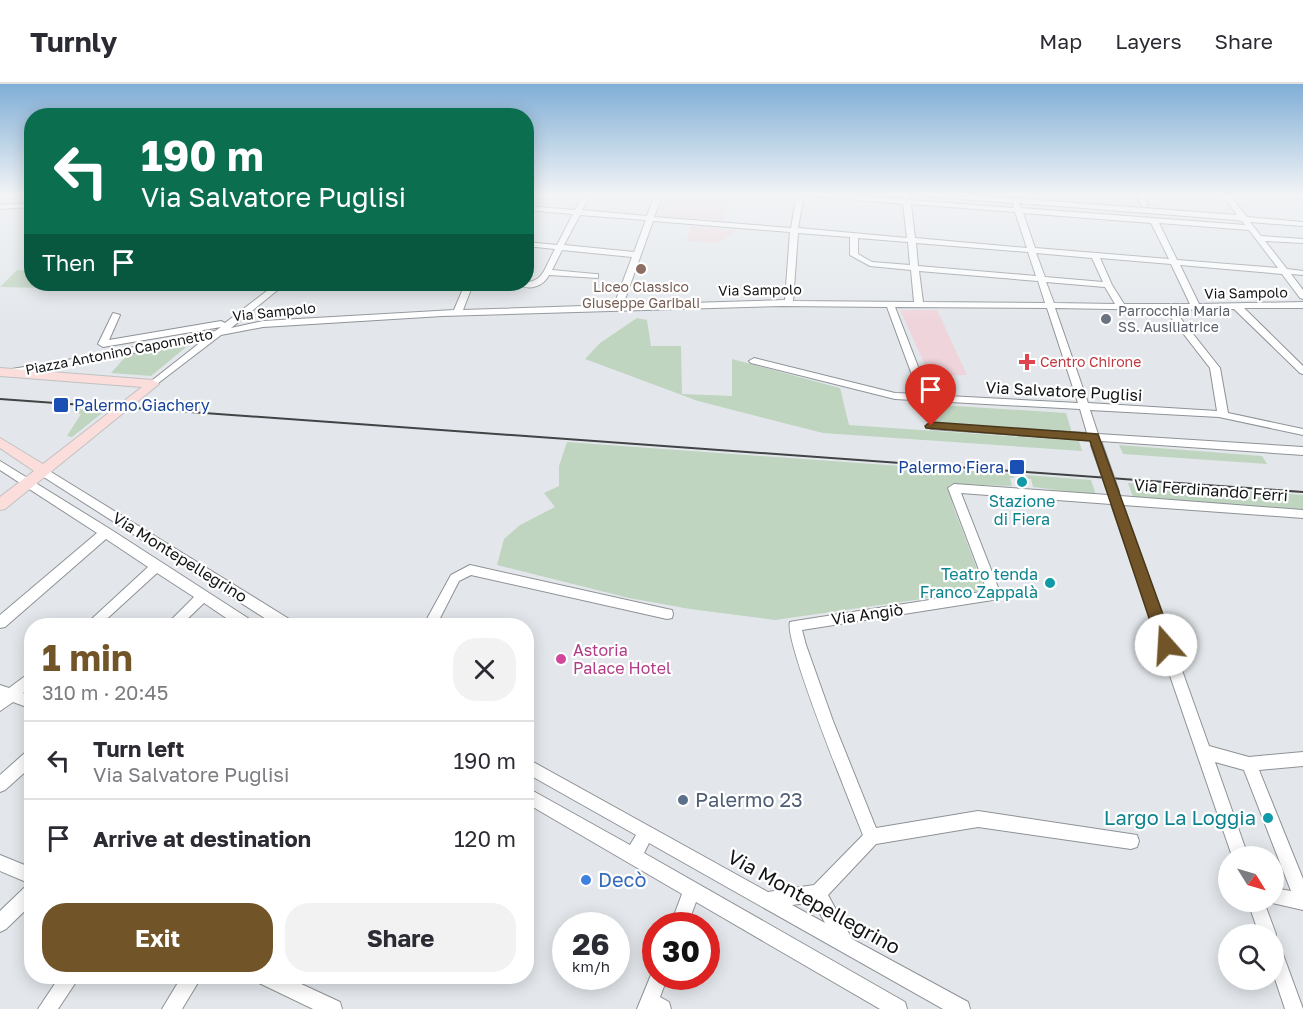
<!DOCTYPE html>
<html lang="en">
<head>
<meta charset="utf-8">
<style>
  :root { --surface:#fff; --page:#f2f2f3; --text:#2b2b33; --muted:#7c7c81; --line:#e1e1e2; --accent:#715528 }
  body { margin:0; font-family:"Golos Text",sans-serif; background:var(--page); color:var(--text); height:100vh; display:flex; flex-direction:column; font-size:22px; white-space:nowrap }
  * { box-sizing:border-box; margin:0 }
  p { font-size:20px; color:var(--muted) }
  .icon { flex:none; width:33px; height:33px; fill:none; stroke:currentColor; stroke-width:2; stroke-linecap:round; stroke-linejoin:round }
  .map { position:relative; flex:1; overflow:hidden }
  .sheet { position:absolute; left:24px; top:534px; width:510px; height:366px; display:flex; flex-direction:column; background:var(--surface); border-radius:24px; box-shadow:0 3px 15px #0003 }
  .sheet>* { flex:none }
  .hud { position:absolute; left:24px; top:24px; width:510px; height:183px; border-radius:24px; box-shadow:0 3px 15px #0003; background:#0b6e4f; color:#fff; overflow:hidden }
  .needle { width:39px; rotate:127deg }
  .fabs { position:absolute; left:1218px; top:762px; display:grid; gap:12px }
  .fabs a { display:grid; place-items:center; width:66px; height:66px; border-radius:50%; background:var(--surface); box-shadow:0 3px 15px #0003; font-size:30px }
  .speed { position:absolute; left:552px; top:828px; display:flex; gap:12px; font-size:30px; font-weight:700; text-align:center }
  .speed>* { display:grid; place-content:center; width:78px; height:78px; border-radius:50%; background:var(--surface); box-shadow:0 3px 15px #0003; line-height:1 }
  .speed small { font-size:15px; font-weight:400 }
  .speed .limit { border:9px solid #d22; background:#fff; color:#111 }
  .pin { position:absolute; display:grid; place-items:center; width:51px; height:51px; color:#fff; margin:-62px -26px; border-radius:50% 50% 50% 0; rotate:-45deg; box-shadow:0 0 6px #0007 }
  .pin .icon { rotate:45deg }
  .me { position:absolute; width:66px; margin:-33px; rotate:341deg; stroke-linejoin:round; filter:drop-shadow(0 0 4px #0008) }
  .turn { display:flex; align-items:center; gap:21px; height:126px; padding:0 18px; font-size:27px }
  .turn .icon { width:78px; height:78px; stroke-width:2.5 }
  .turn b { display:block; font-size:42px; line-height:51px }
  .then { display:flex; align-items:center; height:57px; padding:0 18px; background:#0003; gap:12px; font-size:22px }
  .round { display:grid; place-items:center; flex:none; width:63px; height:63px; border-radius:24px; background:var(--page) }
  .head { display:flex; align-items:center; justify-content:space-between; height:102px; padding:0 18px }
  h1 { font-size:36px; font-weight:700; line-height:45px; color:var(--accent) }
  .button { display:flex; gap:12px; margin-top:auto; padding:12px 18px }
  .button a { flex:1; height:69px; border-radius:24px; background:var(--accent); color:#fff; font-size:24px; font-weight:700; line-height:69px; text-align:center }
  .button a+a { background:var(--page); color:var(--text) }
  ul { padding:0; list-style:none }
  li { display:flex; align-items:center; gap:18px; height:78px; padding:0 18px; border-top:2px solid var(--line) }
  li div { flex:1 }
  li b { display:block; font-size:22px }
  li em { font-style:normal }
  header { display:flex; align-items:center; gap:36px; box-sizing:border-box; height:84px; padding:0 30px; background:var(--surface); border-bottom:2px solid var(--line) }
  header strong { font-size:28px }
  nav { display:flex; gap:33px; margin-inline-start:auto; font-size:21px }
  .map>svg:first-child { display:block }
</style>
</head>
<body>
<header>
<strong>Turnly</strong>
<nav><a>Map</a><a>Layers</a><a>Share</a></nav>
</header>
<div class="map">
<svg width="1303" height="925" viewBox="0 0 1303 925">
  <rect width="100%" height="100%" fill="#e3e7eb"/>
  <g fill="#efd5db">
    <polygon points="666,110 729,110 722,137 657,132"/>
    <polygon points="691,142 737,147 718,159 686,157"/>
    <polygon points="900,226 937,226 967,291 930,292"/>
  </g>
  <g fill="#bfd5c0">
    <polygon points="17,186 31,187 32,200 89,200 84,205 0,203"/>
    <polygon points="637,234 647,236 651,262 681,262 682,310 732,312 732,275 840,304 849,341 1079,357 1082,367 823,349 698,317 585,275 600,259"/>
    <polygon points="191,259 151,292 111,289 127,271"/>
    <polygon points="925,320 1066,329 1072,349 933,339"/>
    <polygon points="75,325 106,326 72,353 67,352 81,330 72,328"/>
    <polygon points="567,358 1013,390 1014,394 1010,394 1012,402 952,400 949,402 953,422 985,506 775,536 690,525 629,514 497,481 504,455 520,441 555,423 544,409 559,402 559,382"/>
    <polygon points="1119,361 1262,372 1267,380 1123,370"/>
    <polygon points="1026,391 1091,396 1096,411 1033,403 1031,395 1027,395"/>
    <polygon points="1128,399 1303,411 1303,426 1133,413"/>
  </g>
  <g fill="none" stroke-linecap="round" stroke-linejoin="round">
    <defs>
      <g id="minor">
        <path d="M577,110H587L590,112L582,126L647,132L655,110H663L654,133L791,144L797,110H836L903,115V110H909L910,116L1014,124L1013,119L925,112L922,110H954L1237,131L1222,110H1229L1247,133L1303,138V142L1250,138L1261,152L1303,155V159L1265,157L1287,185L1303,187V191L1291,190L1303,206V215L1300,214L1282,190L1180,181L1199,220L1303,218V224H1244L1303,282V290L1300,289L1234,225L1174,226L1220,284L1228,329L1303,345V351L1219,333L1090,326L1098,350L1303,363V371L1101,357L1100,362H1092L1090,356L931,345L926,342L927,340L1087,349L1080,325L895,315L751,279L749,277L754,274L895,309L919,310L887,223L782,222L442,232L263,243L221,251L153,303L148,300L150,298L206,254L79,280L12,291L7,288L12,285L79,274L215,247L221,243L103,263L98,260L113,229L120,231L109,256L221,237L225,239L276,200H285L231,244L263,237L454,226L465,200H473L463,226L614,221L632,173L562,166L552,186L595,190H598V194L549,191C543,203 529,207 517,200C545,197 541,191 555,165L526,162V158L557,161L573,130L526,126V122L575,126L582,113ZM804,111L903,120L907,154L798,144ZM1019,119L1237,136L1242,137L1245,141L1021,124ZM911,120L1015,128L1027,164L915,154ZM1023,129L1151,139L1169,175L1035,164ZM580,131L646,136L634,168L564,161ZM653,137L790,148L785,216L623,221ZM1159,139L1249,146L1278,184L1177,176ZM798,149L850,153V171L870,182L911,186L914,218L793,217ZM858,154L908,158L910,181L872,178L858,170ZM916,159L1028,168L1036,192L918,182ZM1036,169L1092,174L1103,198L1045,193ZM1100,174L1171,180L1190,220H1124L1112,201ZM919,187L1038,197L1045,219L923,218ZM1046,198L1105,203L1115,220L1054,219ZM895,223L1047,224L1078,319L929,311ZM1055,224L1165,226L1210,284L1217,327L1088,319Z"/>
        <polygon points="1136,110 1144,110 1148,123 1142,123"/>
        <polygon points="1296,110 1303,110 1303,117"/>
        <polygon points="32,119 32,123 0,125 0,121"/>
        <polygon points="0,377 110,445 254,538 255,542 238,542 204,519 180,542 165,542 194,513 157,489 99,542 84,542 148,483 106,455 5,543 0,544 0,531 97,449 0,386"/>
        <polygon points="43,383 294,538 295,542 277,542 39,390 38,387 39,384"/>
        <path d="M954,400L1108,411L1110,408H1118L1120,412L1303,426V434L1123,421L1209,662L1249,673L1303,668V682L1259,686L1303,795V826L1268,818H1274V804L1291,807L1244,686L1215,678L1248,772H1232L1111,420L961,409L1001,511L999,515L802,546L806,561L833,637L876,744L978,727L1137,751L1139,757L1137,763L1131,765L978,743L876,760L828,811L852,855L968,918L970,925H943L649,759L644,769L905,918L907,925H880L696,818L687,842H670L682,810L526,719V703L630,761L636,751L526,689V674L768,808L814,801L863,751C852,723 783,555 790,538L795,537L987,507L948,404ZM814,818L825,839L792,821Z"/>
        <polygon points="470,481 667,525 672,526 673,530 672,534 667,535 471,491 459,497 436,542 423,542 451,491"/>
        <polygon points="32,587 32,602 23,609 32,612 32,625 13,618 0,627 0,601 9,604"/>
        <polygon points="32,665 32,682 5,706 0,708 0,691 27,667"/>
        <polygon points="0,771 32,784 32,820 6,845 0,848 0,827 26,802 31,800 0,787"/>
        <polygon points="1248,818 1264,818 1276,850 1274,855 1274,850 1259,850"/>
        <polygon points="1274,859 1280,862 1303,925 1285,925 1274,892"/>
        <polygon points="656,884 656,892 668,892 660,913 669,918 671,925 637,925 653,886"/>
        <polygon points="60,892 80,892 58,925 38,925"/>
        <polygon points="182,892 202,892 182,925 162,925"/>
        <polygon points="254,892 284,892 340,918 342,925 313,925 257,898"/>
      </g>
      <polygon id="major" points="0,284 153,296 159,300 5,425 0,426 0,413 34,387 0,364 0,354 43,380 142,303 0,292"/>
    </defs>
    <use href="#minor" stroke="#8e9296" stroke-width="2"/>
    <use href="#major" stroke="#c1c2c2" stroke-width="2"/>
    <use href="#minor" fill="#fff" fill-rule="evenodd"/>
    <use href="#major" fill="#fbdddc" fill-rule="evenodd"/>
    <g stroke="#414345" stroke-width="2">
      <polyline points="0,315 111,323"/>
      <polyline points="135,324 1303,408"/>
    </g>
    <defs>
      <polyline id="minor-bridge" points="1096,359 1114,410"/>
    </defs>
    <use href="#minor-bridge" stroke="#8e9296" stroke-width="13" stroke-linecap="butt"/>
    <use href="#minor-bridge" stroke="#fff" stroke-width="10"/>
  </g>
  <linearGradient id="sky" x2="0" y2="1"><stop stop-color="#80aed6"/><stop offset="0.46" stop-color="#f2f4f6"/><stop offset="1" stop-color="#f2f4f6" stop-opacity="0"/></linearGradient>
  <rect width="1303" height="240" fill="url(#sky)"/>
  <polygon fill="#715528" stroke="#49371a" stroke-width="1.5" points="931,338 1098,350 1174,561 1171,566 1166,568 1161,566 1158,561 1090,357 926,344 925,342"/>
  <circle fill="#8d6e63" stroke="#fff" stroke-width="2" cx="641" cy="185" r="6"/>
  <circle fill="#6b7280" stroke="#fff" stroke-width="2" cx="1106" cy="235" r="6"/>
  <path fill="#e0444e" stroke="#fff" stroke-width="2" d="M1024 269h6v6h6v6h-6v6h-6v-6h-6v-6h6z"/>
  <g fill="#1a4fb4" stroke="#fff" stroke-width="2">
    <rect x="53" y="313" width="16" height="16" rx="3"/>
    <rect x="1009" y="375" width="16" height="16" rx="3"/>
  </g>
  <g fill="#0f9aa8" stroke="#fff" stroke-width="2">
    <circle cx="1022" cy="398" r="6"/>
    <circle cx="1050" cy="499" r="6"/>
    <circle cx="1268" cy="734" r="6"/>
  </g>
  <circle fill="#d1479c" stroke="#fff" stroke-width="2" cx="561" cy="575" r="6"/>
  <circle fill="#5c6f8a" stroke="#fff" stroke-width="2" cx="683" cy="716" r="6"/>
  <circle fill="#3f7fe0" stroke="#fff" stroke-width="2" cx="586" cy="796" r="6"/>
  <g text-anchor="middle" stroke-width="4.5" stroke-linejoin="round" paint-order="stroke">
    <g font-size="14" fill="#785e54" stroke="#fff">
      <text x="641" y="208">Liceo Classico<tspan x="641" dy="16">Giuseppe Garibali</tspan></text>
    </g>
    <g font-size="14" fill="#121315" stroke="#fff">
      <text transform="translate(760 206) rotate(-1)" y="5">Via Sampolo</text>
      <text transform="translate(1246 209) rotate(-1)" y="5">Via Sampolo</text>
      <text transform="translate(274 228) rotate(-6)" y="5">Via Sampolo</text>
      <text transform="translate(119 268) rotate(-11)" y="5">Piazza Antonino Caponnetto</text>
    </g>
    <g font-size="14" fill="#5b616d" stroke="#fff" text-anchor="start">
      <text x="1118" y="232">Parrocchia Maria<tspan x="1118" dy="16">SS. Ausiliatrice</tspan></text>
    </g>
    <g font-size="14" fill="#be3a42" stroke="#fff" text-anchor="start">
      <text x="1040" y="283">Centro Chirone</text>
    </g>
    <g font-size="16" fill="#121315" stroke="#fff">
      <text transform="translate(1064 307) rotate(3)" y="6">Via Salvatore Puglisi</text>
      <text transform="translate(1211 406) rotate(4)" y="6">Via Ferdinando Ferri</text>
      <text transform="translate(180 473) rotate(32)" y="6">Via Montepellegrino</text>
      <text transform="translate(867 530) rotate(-8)" y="6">Via Angiò</text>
    </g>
    <g font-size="16" fill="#164399" stroke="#fff" text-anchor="start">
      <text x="74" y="327">Palermo Giachery</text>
      <text x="1004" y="389" text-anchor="end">Palermo Fiera</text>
    </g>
    <g font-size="16" fill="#0d838f" stroke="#fff">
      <text x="1022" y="423">Stazione<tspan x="1022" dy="18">di Fiera</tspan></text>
      <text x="1038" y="496" text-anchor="end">Teatro tenda<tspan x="1038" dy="18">Franco Zappalà</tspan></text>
    </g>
    <g font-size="16" fill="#b23c85" stroke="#fff" text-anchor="start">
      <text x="573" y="572">Astoria<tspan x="573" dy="18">Palace Hotel</tspan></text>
    </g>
    <g font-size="20" fill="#4e5e75" stroke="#fff" text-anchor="start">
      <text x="695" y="723">Palermo 23</text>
    </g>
    <g font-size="20" fill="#0d838f" stroke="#fff" text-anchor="end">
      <text x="1256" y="741">Largo La Loggia</text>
    </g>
    <g font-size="20" fill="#366cbe" stroke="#fff" text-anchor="start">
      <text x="598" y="803">Decò</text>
    </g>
    <g font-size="20" fill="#121315" stroke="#fff">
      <text transform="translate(814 818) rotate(29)" y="7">Via Montepellegrino</text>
    </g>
  </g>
</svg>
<div class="fabs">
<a><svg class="needle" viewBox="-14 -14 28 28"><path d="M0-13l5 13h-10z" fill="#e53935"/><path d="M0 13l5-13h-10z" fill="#7c7c81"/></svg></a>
<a><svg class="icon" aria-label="search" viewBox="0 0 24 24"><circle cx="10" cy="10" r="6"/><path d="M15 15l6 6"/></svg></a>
</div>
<div class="speed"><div>26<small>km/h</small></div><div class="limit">30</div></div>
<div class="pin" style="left:931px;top:342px;background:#d93025"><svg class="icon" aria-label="arrive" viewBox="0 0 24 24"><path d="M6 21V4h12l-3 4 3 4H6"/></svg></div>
<svg class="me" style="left:1166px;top:561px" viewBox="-20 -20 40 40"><circle r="19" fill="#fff"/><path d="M0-13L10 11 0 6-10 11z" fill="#715528"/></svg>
<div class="hud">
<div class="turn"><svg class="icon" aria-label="left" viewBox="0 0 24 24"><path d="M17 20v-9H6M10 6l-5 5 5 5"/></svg><div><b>190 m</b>Via Salvatore Puglisi</div></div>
<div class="then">Then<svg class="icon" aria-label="arrive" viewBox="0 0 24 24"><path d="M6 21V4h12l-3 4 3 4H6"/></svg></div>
</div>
<section class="sheet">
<div class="head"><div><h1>1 min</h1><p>310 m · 20:45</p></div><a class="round"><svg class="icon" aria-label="close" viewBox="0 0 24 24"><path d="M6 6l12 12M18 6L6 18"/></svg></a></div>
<ul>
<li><svg class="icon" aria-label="left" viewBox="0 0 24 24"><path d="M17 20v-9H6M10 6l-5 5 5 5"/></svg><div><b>Turn left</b><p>Via Salvatore Puglisi</p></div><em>190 m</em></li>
<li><svg class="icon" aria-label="arrive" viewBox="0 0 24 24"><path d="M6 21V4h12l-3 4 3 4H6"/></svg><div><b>Arrive at destination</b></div><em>120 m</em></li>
</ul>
<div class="button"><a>Exit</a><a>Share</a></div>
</section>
</div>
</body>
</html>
